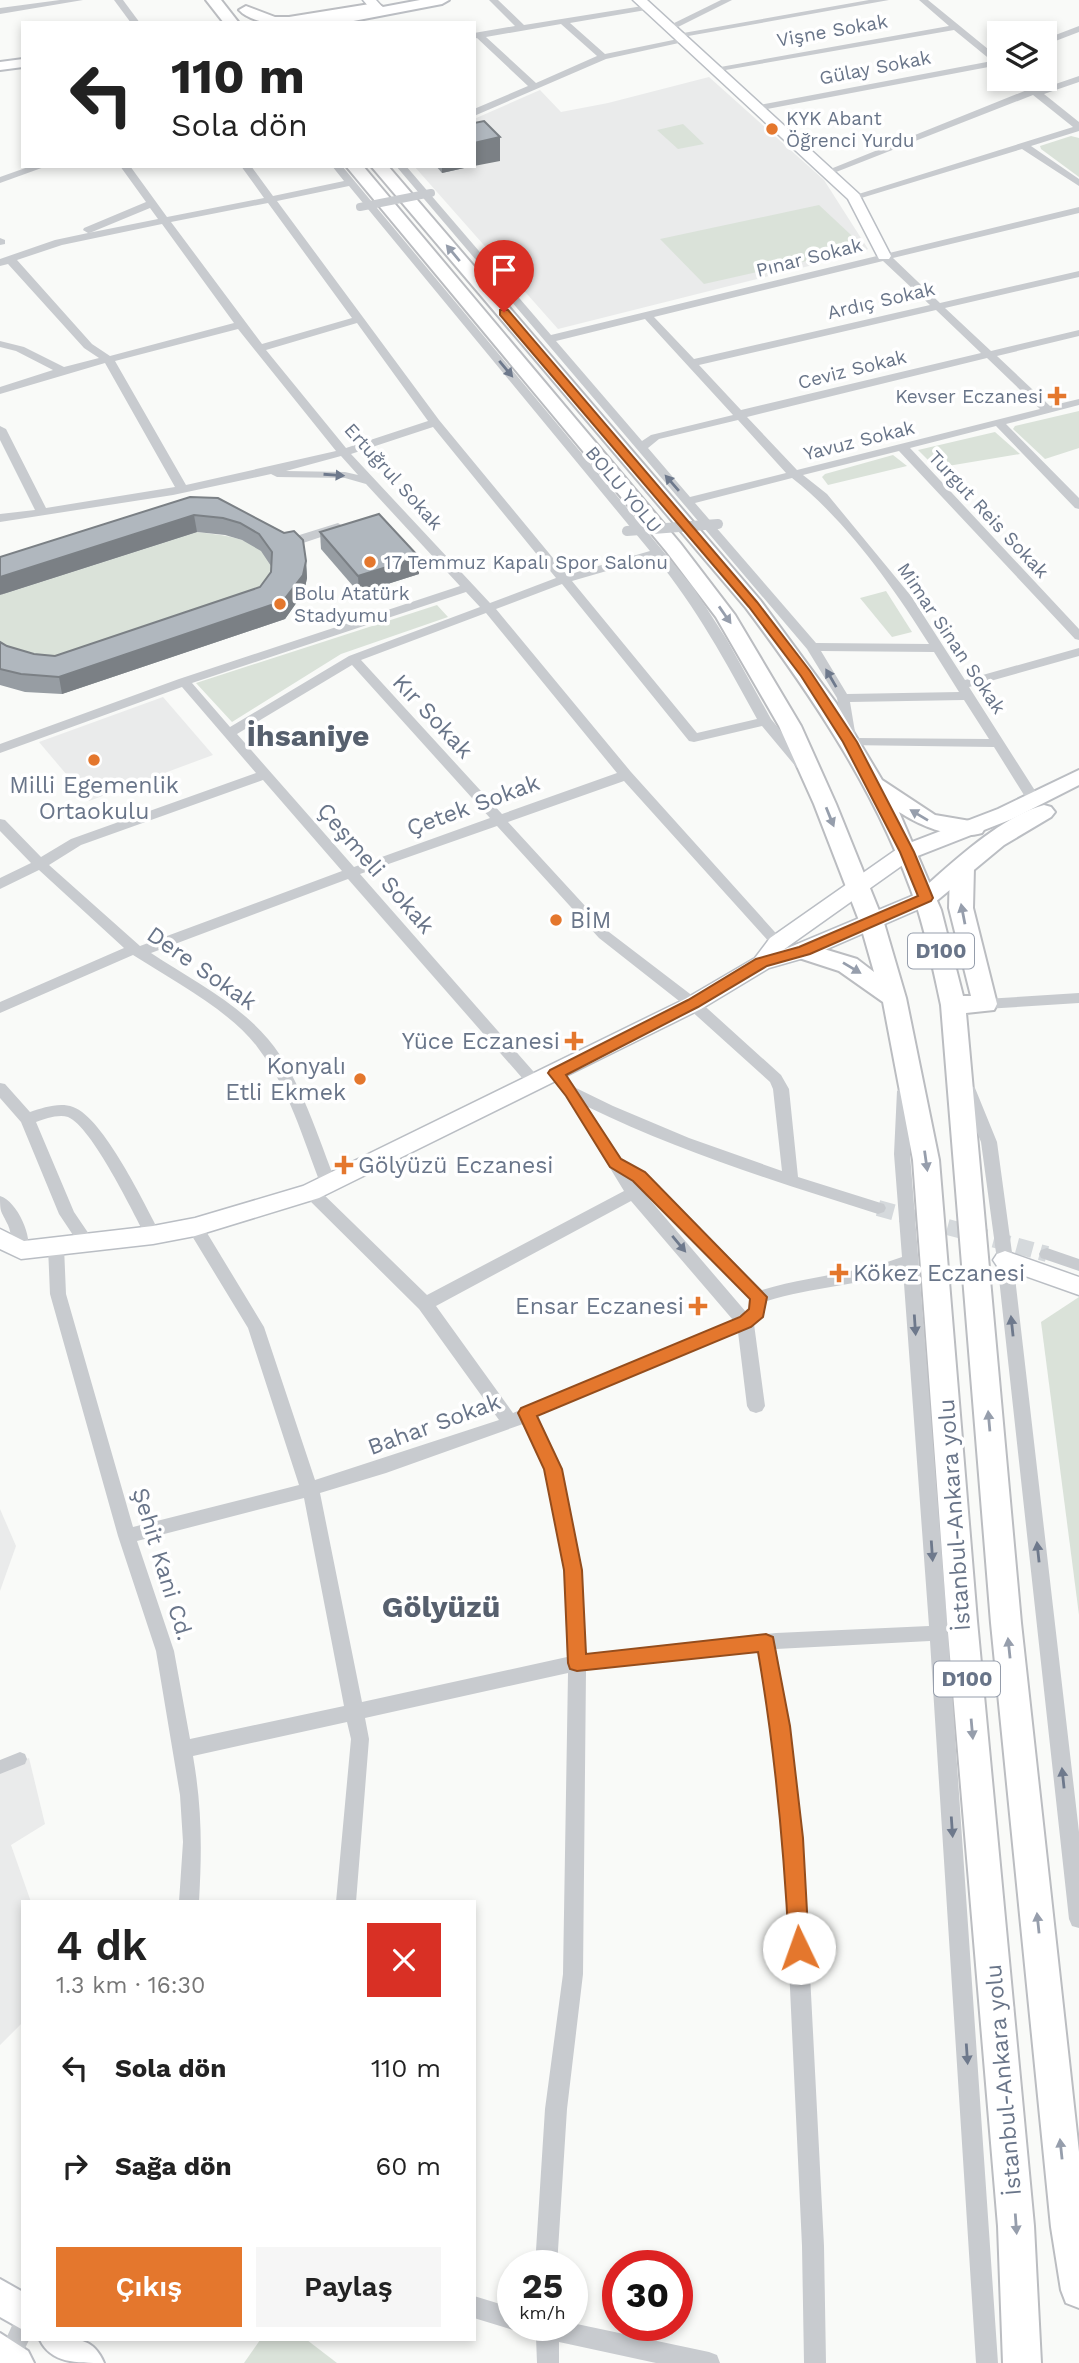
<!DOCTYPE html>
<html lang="tr">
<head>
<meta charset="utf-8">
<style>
  :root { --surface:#fff; --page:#f6f6f6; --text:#222; --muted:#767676; --accent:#e4772d }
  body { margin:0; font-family:"Work Sans",sans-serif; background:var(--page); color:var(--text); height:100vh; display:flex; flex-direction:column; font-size:26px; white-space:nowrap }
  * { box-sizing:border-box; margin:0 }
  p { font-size:23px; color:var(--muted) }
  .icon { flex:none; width:38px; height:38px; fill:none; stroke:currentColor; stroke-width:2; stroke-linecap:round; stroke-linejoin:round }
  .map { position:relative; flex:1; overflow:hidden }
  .panel { position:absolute; left:21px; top:1900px; width:455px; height:441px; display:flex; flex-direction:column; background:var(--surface); border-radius:0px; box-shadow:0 4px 10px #0003 }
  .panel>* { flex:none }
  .banner { position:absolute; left:21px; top:21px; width:455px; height:147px; border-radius:0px; box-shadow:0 4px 10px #0003; background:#fff; color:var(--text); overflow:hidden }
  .controls { position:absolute; left:987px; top:21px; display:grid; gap:14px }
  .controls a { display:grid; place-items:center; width:70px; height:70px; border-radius:0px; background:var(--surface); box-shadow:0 4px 10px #0003; font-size:35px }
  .speed { position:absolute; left:497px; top:2250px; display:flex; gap:14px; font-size:35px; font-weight:700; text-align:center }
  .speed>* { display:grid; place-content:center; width:91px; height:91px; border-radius:50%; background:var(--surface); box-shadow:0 4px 10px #0003; line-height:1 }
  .speed small { font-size:18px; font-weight:400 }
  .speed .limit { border:10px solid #d22; background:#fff; color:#111 }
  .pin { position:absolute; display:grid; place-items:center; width:60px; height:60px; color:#fff; margin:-72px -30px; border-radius:50% 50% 50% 0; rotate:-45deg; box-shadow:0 0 7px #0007 }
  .pin .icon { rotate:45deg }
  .me { position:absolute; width:77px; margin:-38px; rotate:357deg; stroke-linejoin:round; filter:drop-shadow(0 0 5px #0008) }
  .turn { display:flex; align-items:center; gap:24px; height:147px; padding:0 35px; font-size:32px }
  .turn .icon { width:91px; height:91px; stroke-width:2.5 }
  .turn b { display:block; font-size:49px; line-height:60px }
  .round { display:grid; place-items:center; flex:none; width:74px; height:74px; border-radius:0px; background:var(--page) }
  .head { display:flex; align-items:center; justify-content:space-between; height:119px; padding:0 35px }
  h1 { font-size:42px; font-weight:600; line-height:52px }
  .action { display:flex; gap:14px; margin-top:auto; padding:14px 35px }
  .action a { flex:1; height:80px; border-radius:0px; background:var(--accent); color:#fff; font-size:28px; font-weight:600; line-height:80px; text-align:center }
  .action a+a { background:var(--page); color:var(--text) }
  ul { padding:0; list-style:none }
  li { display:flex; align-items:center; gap:21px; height:98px; padding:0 35px }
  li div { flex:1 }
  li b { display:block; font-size:26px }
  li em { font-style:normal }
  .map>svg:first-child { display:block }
</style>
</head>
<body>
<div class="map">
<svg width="1079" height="2363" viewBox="0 0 1079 2363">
  <rect width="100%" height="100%" fill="#f9faf8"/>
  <g fill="#eaebeb">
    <polygon points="709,77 824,180 868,249 861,253 558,329 414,166 474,166 474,119 540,90 561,112 608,103"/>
    <polygon points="163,697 213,755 89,801 39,742"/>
    <polygon points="0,1509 16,1546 0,1591"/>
    <polygon points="29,1758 45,1824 11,1845 31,1902 23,1902 23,2022 0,2045 0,1770"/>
  </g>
  <g fill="#dae2d9">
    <polygon points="683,124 704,144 678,149 657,130"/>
    <polygon points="1071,136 1079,138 1079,177 1041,149 1040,146"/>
    <polygon points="819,205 865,248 704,284 660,239"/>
    <polygon points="1079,411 1079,448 1045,459 1013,429 1015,426"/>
    <polygon points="995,432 1020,454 936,468 918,450"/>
    <polygon points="893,455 907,466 828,485 822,477 825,474"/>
    <path d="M197,532C219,535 260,537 271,563C273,569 273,579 274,585L58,673L0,658V595Z"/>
    <polygon points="886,591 912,632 892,637 860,598"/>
    <polygon points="437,605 448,617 341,654 232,722 196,683"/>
    <polygon points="1079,1297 1079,1615 1041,1322"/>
    <polygon points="260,2340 307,2340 337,2363 244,2363"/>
  </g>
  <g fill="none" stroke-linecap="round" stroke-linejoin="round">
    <polyline stroke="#d5d9dc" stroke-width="16" stroke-dasharray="16 8" stroke-linecap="butt" points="878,1208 1047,1254"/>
    <defs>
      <g id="secondary">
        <polygon points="363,0 376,0 385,10 384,13 374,13"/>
        <polygon points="633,0 647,0 859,194 891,256 889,259 879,259 848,199"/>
        <polygon points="907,845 914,847 917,852 914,857 783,950 919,893 933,893 936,898 933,903 811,956 769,968 701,1009 319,1198 195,1236 153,1244 21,1259 0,1249 0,1229 24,1241 153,1226 195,1218 303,1186 685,999 755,958 770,938 900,847"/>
        <polygon points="1005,1251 1079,1277 1079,1295 997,1266 993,1260 997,1254"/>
      </g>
      <g id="primary">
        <polygon points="420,0 449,0 442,4 343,23 312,23 319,19"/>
        <polygon points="23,59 23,67 0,70 0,62"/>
        <polygon points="1079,770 1079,785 1012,819 915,857 899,857 896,852 899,847 998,809"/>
        <path d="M1044,805L1051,807L1055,812L1051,817L1004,845L934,903L926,905L918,903L915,898L918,893C952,863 1000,817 1044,805Z"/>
        <polygon points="0,2279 23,2292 23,2330 0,2317"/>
        <polygon points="0,2333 28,2351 34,2363 0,2363"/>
        <path d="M40,2340C68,2340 91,2332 104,2363C76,2363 51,2363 40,2340Z"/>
      </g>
      <g id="trunk">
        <polygon points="206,0 221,0 239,23 224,23"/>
        <path d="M376,3L383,7L381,10C348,18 264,37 239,10L246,6L275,17H289Z"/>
        <polygon points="346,166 363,166 680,543 735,615 801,726 836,804 884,923 906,998 939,1160 977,1621 1034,2226 1041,2363 1003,2363 998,2226 947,1621 913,1160 883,1002 839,971 796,957 792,951 796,945 804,943 857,959 874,972 860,923 814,804 779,726 716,617 666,551"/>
        <path d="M371,166H388L760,600L836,703L882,780L935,815L982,823L985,828L982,833C955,841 921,826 899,812L941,910L963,996H971L949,908L950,867L954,862L962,859L970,862L974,867L973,908L997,1004L994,1010L966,1013L1021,1623L1079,2152V2308L1066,2303L1061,2290L1051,2227L991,1623L941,1005C934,972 927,939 917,907C880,797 815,700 746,608Z"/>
      </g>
    </defs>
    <use href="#secondary" stroke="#babec4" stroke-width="3"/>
    <use href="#primary" stroke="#bbbec3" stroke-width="4"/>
    <use href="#trunk" stroke="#bbbdc1" stroke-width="4"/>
    <polygon fill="#c8cbcf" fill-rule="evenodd" points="20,1752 25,1754 27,1759 25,1764 0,1774 0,1760"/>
    <g fill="#c8cbcf" fill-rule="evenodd">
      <polygon points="60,0 83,0 0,14 0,8"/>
      <polygon points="114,0 123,0 140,23 131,23"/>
      <path d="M489,0H498L524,25L649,5L650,7L646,10L570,23L605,54L683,38L688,41L606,59L474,116V109L528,86L477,38L474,39V33L515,26ZM561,24L597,56L536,83L486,37Z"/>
      <polygon points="721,0 732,0 672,30 664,28"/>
      <polygon points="869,0 889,0 677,38 672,35"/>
      <polygon points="919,0 928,0 999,58 999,65 757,111 754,110 754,106 992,61 954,30 714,72 709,69 949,26"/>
      <polygon points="1079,26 1079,32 1045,45 1045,39"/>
      <polygon points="1079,76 1079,82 1044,94 1079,122 1079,131 1031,146 1079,179 1079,186 1022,149 858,199 849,197 1073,127 1033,95 831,174 823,172 1027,90 1015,79 1024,79 1038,90"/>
      <polygon points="31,166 47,166 0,183 0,177"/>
      <path d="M120,166H130L167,217L264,198L241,166H251L273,196L344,181L332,166H342L693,587L727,640L771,719L809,765L807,768H797L762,726L694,742L689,741L562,584L496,609L631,772L792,951L790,954H780L624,781L508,822L609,932L698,1000L781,1075L789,1089L798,1177L884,1204L886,1208L884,1212L878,1214C780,1183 680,1152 588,1107L620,1158L645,1172L762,1290C808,1276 856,1274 902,1257L894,1154L897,1091L905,1086L913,1091L910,1154L948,1633L998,2363H976L930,1641L776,1649L789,1725L803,1838L824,2246L826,2363H804L802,2246L783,1838L771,1725L758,1651L586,1670L583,1974L567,2109L557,2266H535L545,2109L563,1974L568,1673L365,1718L369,1739L356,1902H336L351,1739L347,1722L193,1756C202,1808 202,1849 199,1902H179L183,1842L180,1795L156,1651L118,1536L50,1294L48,1247L50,1243H62L64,1247L66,1294L133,1527L299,1485L248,1328L189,1231L187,1227L189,1223H201L264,1327L315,1480L499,1420L419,1309L305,1196L303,1192L305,1188H317L427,1295L624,1191L566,1096L548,1073L551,1069H561L576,1088L613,1106L689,1138L782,1171L773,1089L770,1082L688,1008L599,938L497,826L360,874L540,1079L543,1083L540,1087H530L348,879L151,953C190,979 237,1002 268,1039C301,1078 318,1138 337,1185L335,1189H323L321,1185C303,1139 289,1088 258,1048C231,1011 172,980 133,955L0,1013V1002L124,948L39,870L0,889V878L31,863L0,831V819L5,820L41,857L71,839L256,773L182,687L0,753V744L179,679L460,586L366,484L345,478L277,477L271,474L173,495L0,522V514L35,510L0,440V426L6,429L46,508L175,487L105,363L0,394V387L53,370L16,351L0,347V341L24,347L64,367L99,358L84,348L8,264L0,266V259L55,240L88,233L83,230L84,228L146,202ZM349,186L650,551L567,575L439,420L277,201ZM268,203L352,318L262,344L171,222ZM150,208L158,219L88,233L92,232ZM162,224L234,323L110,356L92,344L17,260L62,245ZM357,323L428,421L346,448L266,350ZM238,329L336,451L186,485L115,361ZM433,427L556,578L490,603L351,454ZM341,456L358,475L345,472L286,471ZM655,557C696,607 726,662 757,719L697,733L572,581ZM466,592L480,607L349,656L230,727L192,683ZM486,613L617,773L502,814L361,660ZM352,665L490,818L354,867L237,734ZM263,780L342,871L140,946L49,865L81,845ZM633,1180L751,1299L749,1309L746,1312ZM631,1201L733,1320L513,1413L436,1306ZM903,1270L929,1626L776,1633L586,1654L582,1570L562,1469L537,1416L738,1332L747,1406L750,1411L756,1413L762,1411L765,1406L754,1324L763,1317L767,1301C812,1287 858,1286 903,1270ZM523,1424L544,1469L564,1570L567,1657L362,1702L320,1493L386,1473ZM304,1498L344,1706L190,1739L174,1651L137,1541Z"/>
      <path d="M396,166H406L551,335L1079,207V213L893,258L940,303L1079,271V277L945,308L991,351L1079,330V336L997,356L1050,406L1079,399V405L1006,424L1079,498V509L1075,508L996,426L910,448L1079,629V640L1075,639L899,451L803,475L827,494L911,596L965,680L1079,648V656L969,687L1041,800L1039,803H1029L994,747L845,745L837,698L807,649ZM883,261L930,305L694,359L654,317ZM936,310L981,353L741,410L699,365ZM645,319L733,415L651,435L642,441L556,341ZM987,358L1040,409L797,470L747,417ZM738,420L786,473L690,497L648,448L659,439ZM792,478C845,519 894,588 929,644L816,643L695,503ZM821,651L934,652L959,692L847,694ZM964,700L989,739L856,738L850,702Z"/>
      <polygon points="0,238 5,240 5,244 0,245"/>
      <polygon points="338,523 344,527 342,530 291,547 283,547 277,542"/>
      <polygon points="1079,993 1079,1003 985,1009 978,1004 985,999"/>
      <path d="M0,1083L5,1084L30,1112C43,1108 59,1102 73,1107C103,1117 145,1205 161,1235L159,1239H147C134,1214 92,1127 68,1117C58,1114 45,1119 36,1122L74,1212L95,1243L93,1247H81L59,1214L21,1122L0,1098Z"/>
      <polygon points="967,1083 975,1088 997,1142 1013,1260 1079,1832 1079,1928 1072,1926 1069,1919 997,1260 981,1142 959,1088"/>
      <path d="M0,1196C17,1201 34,1238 27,1254H15C11,1245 12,1234 8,1225C1,1210 0,1214 0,1196Z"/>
      <polygon points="1047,1248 1079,1259 1079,1271 1041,1258 1039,1254 1041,1250"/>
      <polygon points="474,2296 513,2308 513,2326 521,2327 513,2330 474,2318"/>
      <polygon points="23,2316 23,2340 29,2340 18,2363 0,2363 0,2352 15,2319"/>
      <polygon points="572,2323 709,2352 717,2355 720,2363 656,2363 559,2342 559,2363 537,2363 536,2337 528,2334 525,2326 572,2326"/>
    </g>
    <use href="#secondary" fill="#fff" fill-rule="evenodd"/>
    <use href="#primary" fill="#fff" fill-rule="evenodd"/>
    <use href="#trunk" fill="#fff" fill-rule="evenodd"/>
    <polyline stroke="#c8cbcf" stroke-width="8" points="360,207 431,193"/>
    <polyline stroke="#c8cbcf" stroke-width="10" points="627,531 718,524"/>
  </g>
  <g fill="#979da3">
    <polygon points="436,166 473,166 442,173"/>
    <polygon points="218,498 306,561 307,578 304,592 285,619 62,694 25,692 0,685 0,642 7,646 34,654 55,656 260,587 271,572 271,566 261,551 242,540 225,535 197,532 0,595"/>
    <polygon points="320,532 419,574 359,593 321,549"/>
  </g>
  <g fill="#7b8085">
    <polygon points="500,137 500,161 474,166 474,143"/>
    <polygon points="442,166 473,166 442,173"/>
    <polygon points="194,515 197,532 0,595 0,577"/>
    <polygon points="419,557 419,574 359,593 358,576"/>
    <polygon points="306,561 307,578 304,592 285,619 62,694 59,677 283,601"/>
  </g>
  <g fill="#b0b7be" stroke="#7b8085" stroke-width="2">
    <polygon points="484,121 500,137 474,143 474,123"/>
    <polygon points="190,497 218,498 284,533 294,531 303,540 306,561 303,575 283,601 59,677 21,674 0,669 0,642 7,646 34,654 55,656 260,587 271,572 272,552 259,534 240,523 223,518 194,515 0,577 0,557"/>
    <polygon points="379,514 419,557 358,576 320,532"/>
  </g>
  <defs><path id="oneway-solid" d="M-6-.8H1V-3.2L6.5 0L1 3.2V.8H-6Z" transform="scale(1.75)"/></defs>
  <g fill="#969eac">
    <use href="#oneway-solid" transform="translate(453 253) rotate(-130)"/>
    <use href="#oneway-solid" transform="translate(725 615) rotate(55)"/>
    <use href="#oneway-solid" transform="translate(919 815) rotate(-149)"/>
    <use href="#oneway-solid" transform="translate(830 817) rotate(68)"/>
    <use href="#oneway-solid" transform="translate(963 914) rotate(-101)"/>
    <use href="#oneway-solid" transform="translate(852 968) rotate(31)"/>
    <use href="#oneway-solid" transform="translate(926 1161) rotate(82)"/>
    <use href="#oneway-solid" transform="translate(989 1421) rotate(-95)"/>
    <use href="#oneway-solid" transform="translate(1009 1648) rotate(-96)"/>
    <use href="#oneway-solid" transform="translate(972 1729) rotate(85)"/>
    <use href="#oneway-solid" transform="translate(1038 1923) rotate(-96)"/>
    <use href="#oneway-solid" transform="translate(1061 2149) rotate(-96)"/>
    <use href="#oneway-solid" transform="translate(1016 2224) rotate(86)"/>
  </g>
  <g fill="#6e798c">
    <use href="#oneway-solid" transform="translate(506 369) rotate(50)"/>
    <use href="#oneway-solid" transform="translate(334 475) rotate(4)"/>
    <use href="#oneway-solid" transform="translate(672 483) rotate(-131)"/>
    <use href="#oneway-solid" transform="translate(831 678) rotate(-120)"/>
    <use href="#oneway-solid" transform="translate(679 1244) rotate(50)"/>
    <use href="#oneway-solid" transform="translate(915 1325) rotate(86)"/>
    <use href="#oneway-solid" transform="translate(1012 1326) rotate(-96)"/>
    <use href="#oneway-solid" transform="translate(932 1551) rotate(86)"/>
    <use href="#oneway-solid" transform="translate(1038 1552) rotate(-96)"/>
    <use href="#oneway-solid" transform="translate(1063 1778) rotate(-96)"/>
    <use href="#oneway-solid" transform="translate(952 1827) rotate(86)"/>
    <use href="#oneway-solid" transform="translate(967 2054) rotate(86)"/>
  </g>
  <path fill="#e4772d" stroke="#944d1d" stroke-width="2" d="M500,310H508L757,602L810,671L857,742L914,852L933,898L931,901L810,954L767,966L698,1007L566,1075L621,1159L645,1172L767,1297L763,1317L751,1327L537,1416L562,1469L582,1570L586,1654L766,1634L773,1637L790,1726L803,1838L809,1948L806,1955L799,1958L792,1955L789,1948C784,1848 775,1750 758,1652L577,1671L570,1669L568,1663L564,1570L544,1469L518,1413L521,1408L740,1317L749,1309L750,1299L633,1181L610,1167L566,1096L548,1073L550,1070L688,1000L756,959L799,947L918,896L900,852L843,742L801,676L749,607L500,315Z"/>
  <g fill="#e4772d" stroke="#fff" stroke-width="2.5">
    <circle cx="772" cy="129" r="7"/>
    <path d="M1053.5 385.5h7v7h7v7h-7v7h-7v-7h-7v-7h7z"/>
    <circle cx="370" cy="562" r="7"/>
    <circle cx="280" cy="604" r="7"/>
    <circle cx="94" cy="760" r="7"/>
    <circle cx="556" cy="920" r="7"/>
    <path d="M570.5 1030.5h7v7h7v7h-7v7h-7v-7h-7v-7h7z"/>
    <circle cx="360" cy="1079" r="7"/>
    <path d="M340.5 1154.5h7v7h7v7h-7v7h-7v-7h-7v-7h7z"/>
    <path d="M835.5 1262.5h7v7h7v7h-7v7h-7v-7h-7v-7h7z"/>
    <path d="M694.5 1295.5h7v7h7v7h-7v7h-7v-7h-7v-7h7z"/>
  </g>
  <g text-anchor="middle" stroke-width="7" stroke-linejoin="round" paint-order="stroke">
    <g font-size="19" fill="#697589" stroke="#fff">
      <text transform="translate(832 30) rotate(-10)" y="7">Vişne Sokak</text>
      <text transform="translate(875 67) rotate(-11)" y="7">Gülay Sokak</text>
      <text transform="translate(809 257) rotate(-14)" y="7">Pınar Sokak</text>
      <text transform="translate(881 300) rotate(-13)" y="7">Ardıç Sokak</text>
      <text transform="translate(852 369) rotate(-14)" y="7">Ceviz Sokak</text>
      <text transform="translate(859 440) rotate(-14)" y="7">Yavuz Sokak</text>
      <text transform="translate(394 476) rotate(48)" y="7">Ertuğrul Sokak</text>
      <text transform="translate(624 489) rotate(50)" y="7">BOLU YOLU</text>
      <text transform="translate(989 514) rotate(47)" y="7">Turgut Reis Sokak</text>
      <text transform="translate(952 638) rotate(56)" y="7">Mimar Sinan Sokak</text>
    </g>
    <g font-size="19" fill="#697589" stroke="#fff" text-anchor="start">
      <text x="786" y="125">KYK Abant<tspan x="786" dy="22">Öğrenci Yurdu</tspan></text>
      <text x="1043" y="403" text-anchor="end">Kevser Eczanesi</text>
      <text x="384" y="569">17 Temmuz Kapalı Spor Salonu</text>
      <text x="294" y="600">Bolu Atatürk<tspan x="294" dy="22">Stadyumu</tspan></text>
    </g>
    <g fill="#fff" stroke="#969eac" stroke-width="2">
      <rect x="908" y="933.5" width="66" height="35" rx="5"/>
      <rect x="934" y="1661.5" width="66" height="35" rx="5"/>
    </g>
    <g font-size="21" font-weight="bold" fill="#697589">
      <text x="941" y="958">D100</text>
      <text x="967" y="1686">D100</text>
    </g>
    <g font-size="23" fill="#697589" stroke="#fff">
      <text transform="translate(433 716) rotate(47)" y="8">Kır Sokak</text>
      <text transform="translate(473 805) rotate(-20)" y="8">Çetek Sokak</text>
      <text transform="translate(376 868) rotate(49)" y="8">Çeşmeli Sokak</text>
      <text transform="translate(202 968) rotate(35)" y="8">Dere Sokak</text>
      <text transform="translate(434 1424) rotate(-20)" y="8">Bahar Sokak</text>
      <text transform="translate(954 1515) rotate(-94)" y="8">İstanbul-Ankara yolu</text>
      <text transform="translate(163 1564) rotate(73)" y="8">Şehit Kani Cd.</text>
      <text transform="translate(1003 2080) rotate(-95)" y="8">İstanbul-Ankara yolu</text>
    </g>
    <g font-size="23" fill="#697589" stroke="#fff" text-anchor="start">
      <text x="94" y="793" text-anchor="middle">Milli Egemenlik<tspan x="94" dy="26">Ortaokulu</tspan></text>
      <text x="570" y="928">BİM</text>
      <text x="560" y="1049" text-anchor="end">Yüce Eczanesi</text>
      <text x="346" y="1074" text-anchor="end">Konyalı<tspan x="346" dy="26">Etli Ekmek</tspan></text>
      <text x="358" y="1173">Gölyüzü Eczanesi</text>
      <text x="853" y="1281">Kökez Eczanesi</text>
      <text x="684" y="1314" text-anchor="end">Ensar Eczanesi</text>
    </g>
    <g font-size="30" font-weight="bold" fill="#57606e" stroke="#fff">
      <text x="308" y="746">İhsaniye</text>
      <text x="441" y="1617">Gölyüzü</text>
    </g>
  </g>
</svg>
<div class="controls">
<a><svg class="icon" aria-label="layers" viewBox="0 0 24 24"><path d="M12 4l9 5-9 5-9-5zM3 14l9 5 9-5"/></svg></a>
</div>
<div class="speed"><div>25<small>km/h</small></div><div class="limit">30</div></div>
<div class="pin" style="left:504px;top:312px;background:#d93025"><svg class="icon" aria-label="arrive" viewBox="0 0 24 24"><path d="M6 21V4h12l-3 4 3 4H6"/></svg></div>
<svg class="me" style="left:799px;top:1948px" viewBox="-20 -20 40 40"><circle r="19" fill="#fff"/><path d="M0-13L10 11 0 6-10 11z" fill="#e4772d"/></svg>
<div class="banner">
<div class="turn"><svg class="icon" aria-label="left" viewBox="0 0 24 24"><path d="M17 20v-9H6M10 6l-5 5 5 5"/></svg><div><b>110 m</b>Sola dön</div></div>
</div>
<section class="panel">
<div class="head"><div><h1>4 dk</h1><p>1.3 km · 16:30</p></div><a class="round" style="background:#d93025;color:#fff"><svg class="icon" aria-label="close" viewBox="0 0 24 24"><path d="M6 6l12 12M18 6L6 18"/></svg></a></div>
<ul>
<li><svg class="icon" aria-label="left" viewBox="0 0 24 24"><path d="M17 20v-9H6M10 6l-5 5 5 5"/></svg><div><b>Sola dön</b></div><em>110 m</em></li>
<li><svg class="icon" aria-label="right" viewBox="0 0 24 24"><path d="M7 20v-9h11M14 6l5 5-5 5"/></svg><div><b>Sağa dön</b></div><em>60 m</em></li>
</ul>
<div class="action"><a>Çıkış</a><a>Paylaş</a></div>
</section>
</div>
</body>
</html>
